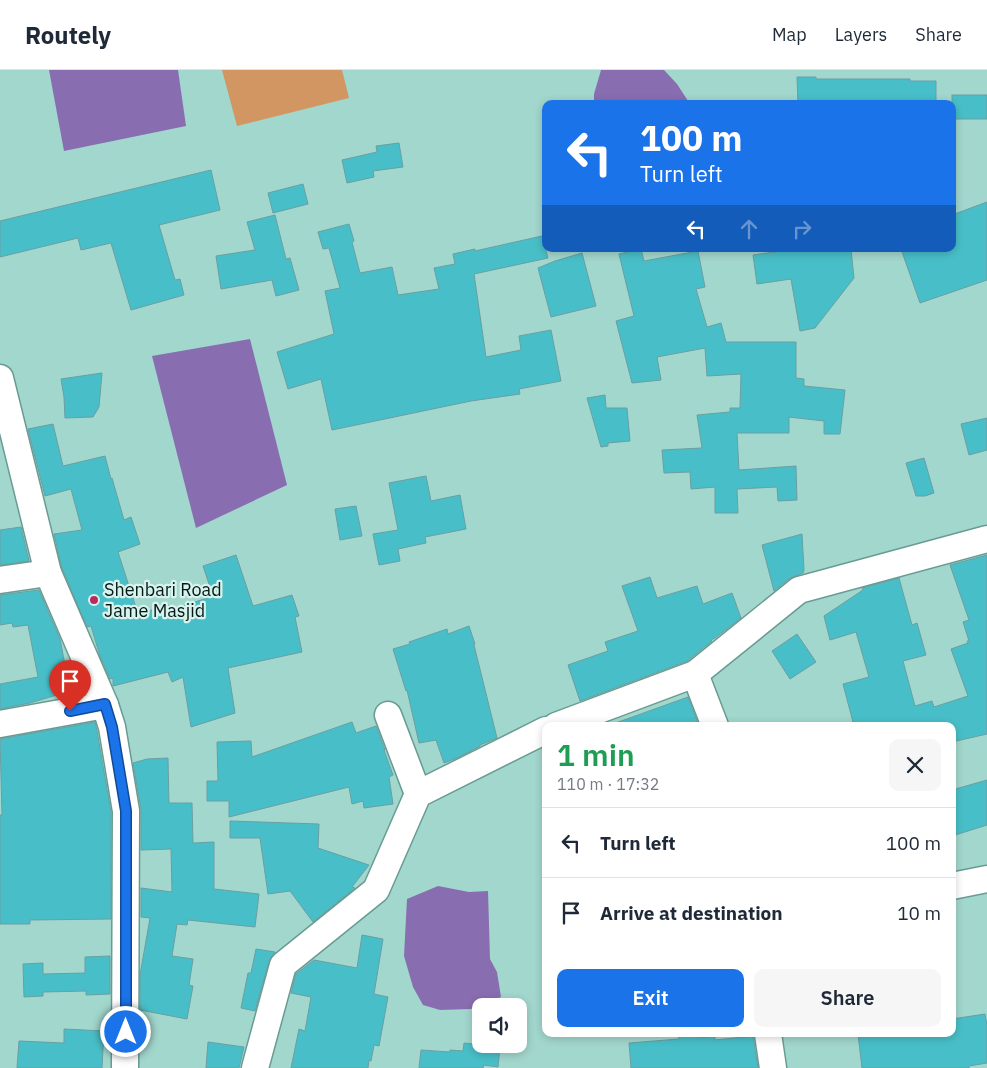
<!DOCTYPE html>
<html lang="en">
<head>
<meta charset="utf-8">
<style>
  :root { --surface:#fff; --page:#f6f6f7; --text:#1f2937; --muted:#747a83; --line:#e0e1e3; --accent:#1a73e8 }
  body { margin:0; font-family:"IBM Plex Sans",sans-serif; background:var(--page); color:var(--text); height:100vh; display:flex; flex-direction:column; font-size:19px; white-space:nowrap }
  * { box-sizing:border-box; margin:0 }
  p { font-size:16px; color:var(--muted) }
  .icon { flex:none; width:28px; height:28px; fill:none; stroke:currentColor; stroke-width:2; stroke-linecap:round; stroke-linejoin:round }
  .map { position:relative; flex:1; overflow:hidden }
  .details { position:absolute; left:542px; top:652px; width:414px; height:315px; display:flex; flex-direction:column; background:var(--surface); border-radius:10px; box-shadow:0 2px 8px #0003 }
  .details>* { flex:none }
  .banner { position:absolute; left:542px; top:30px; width:414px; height:152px; border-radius:10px; box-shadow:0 2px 8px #0003; background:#1a73e8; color:#fff; overflow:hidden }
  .buttons { position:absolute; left:472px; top:928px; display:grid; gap:10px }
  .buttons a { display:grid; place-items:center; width:55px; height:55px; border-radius:10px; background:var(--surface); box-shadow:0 2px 8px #0003; font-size:25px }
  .pin { position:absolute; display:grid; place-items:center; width:42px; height:42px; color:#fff; margin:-51px -21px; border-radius:50% 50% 50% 0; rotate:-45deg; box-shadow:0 0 5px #0007 }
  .pin .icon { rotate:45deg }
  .me { position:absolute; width:55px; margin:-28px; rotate:0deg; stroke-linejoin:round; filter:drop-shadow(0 0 4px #0008) }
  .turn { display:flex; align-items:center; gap:18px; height:105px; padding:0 15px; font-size:22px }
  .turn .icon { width:65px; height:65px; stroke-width:2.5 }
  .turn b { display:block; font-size:35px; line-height:42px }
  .lanes { display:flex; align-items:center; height:48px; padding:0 15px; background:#0003; justify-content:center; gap:25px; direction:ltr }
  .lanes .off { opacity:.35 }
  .round { display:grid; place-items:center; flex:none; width:52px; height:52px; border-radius:10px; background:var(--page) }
  .overview { display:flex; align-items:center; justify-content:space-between; height:85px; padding:0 15px }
  h1 { font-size:30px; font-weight:600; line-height:38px; color:#1e9e55 }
  .cta { display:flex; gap:10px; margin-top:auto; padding:10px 15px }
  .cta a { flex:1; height:58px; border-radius:10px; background:var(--accent); color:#fff; font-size:20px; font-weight:600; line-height:58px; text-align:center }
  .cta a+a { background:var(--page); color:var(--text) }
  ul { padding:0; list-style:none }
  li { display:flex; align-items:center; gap:15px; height:70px; padding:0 15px; border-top:1px solid var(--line) }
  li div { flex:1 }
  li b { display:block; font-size:19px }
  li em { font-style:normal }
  header { display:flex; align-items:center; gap:30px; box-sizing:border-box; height:70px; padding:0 25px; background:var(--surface); border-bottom:1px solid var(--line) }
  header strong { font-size:24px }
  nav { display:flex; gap:28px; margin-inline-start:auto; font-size:18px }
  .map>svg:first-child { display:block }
</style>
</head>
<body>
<header>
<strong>Routely</strong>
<nav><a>Map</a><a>Layers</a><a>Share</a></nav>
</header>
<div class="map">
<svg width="987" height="998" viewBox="0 0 987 998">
  <rect width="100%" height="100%" fill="#a2d7cd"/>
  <polygon fill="#d19661" points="222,0 342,0 349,28 237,56"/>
  <g fill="#896db1">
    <polygon points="49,0 178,0 186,56 64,81"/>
    <polygon points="601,0 664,0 677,14 690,34 594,34 594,24"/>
    <polygon points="250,269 287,415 196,458 152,286"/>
    <polygon points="438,816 469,822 488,821 490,889 497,902 501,927 471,939 440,940 423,935 413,917 404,886 407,829"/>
  </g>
  <g fill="#48bfc8" stroke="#699fa3">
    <polygon points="797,7 816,7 816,9 910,9 910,11 936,11 936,34 798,34"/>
    <rect x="952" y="25" width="35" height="24"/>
    <polygon points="399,73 403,97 373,101 374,107 347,113 342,90 377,82 376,76"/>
    <polygon points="211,100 220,140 159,155 175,210 180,209 184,225 131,240 111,173 81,180 78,168 0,187 0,151"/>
    <polygon points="303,114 308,134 273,143 268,123"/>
    <polygon points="987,132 987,210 920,233 901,179 952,179 952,145"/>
    <polygon points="275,145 286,189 290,188 299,220 276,226 272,210 221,219 216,186 255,180 247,152"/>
    <polygon points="349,154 354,171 352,172 360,203 392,197 398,225 439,219 434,198 455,194 453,184 475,179 475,181 542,166 548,188 474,204 486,287 521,280 519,266 551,260 561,311 519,319 520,324 471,331 332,360 321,309 288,319 277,282 334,264 325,221 340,218 329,178 323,179 318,162"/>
    <polygon points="641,179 644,191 698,181 705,217 696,219 707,257 721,253 726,272 796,272 796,308 804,309 804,316 845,320 840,364 824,364 824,351 789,347 789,363 737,363 739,400 796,396 797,430 778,431 777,417 737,419 738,443 715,443 715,417 691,419 690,402 664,403 662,380 702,378 697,345 730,342 730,338 740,338 741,304 707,306 705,278 657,287 661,310 632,313 616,251 634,246 619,184"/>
    <polygon points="794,179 851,179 854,208 815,258 800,261 791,209 757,214 753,185"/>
    <polygon points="582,183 596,236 551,247 538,198 555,191"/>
    <polygon points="102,303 99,337 93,347 65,348 64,327 61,309"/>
    <polygon points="605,325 606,338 627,338 630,371 608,373 608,376 601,377 587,328"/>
    <polygon points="987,348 987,380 969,385 961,354"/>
    <polygon points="53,354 63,396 105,386 111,409 112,408 124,450 131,447 140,474 118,482 138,544 169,535 171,540 213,526 203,496 236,485 253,536 292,525 299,546 295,547 302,582 228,598 235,643 191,657 183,607 172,612 168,602 113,616 113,608 110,609 100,586 91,556 87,557 62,498 54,464 82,460 71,419 45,426 28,359"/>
    <polygon points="924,388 934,423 925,426 916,426 906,393"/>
    <polygon points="426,406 431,431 460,425 466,459 425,467 426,473 398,479 400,491 379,495 373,464 398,460 389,413"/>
    <polygon points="356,436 362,466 340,470 335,439"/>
    <polygon points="21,457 29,491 0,495 0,460"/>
    <polygon points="802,464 804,500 803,503 790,508 774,521 762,475"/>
    <polygon points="987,485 987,664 952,672 952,656 854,656 843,614 869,607 856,562 830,570 824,546 863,520 862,518 899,508 912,555 917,553 926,585 903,591 915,636 932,631 934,637 968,626 951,579 968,573 967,571 969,571 963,552 969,550 950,495"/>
    <polygon points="650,507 657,528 697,516 703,534 732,523 741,548 715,568 711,570 712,571 687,591 580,631 568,595 608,581 605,572 638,561 622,516"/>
    <polygon points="39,520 60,569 70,621 30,633 0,639 0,614 38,607 28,555 13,557 12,553 0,555 0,525"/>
    <polygon points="469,556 475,574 474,575 497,668 480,675 480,676 457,688 444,693 436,670 419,673 407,620 406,621 393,579 410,574 409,572 447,559 448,564"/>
    <polygon points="797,564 816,592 790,609 772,581"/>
    <polygon points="688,627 699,656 614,656 613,654"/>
    <polygon points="95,652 97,661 111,742 111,849 30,850 30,854 0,854 0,745 2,745 0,669"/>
    <polygon points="352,652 356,663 376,656 385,680 384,680 393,705 389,707 393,734 364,738 363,731 352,734 349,717 229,747 229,731 207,731 207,711 218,711 217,672 251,671 252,687"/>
    <polygon points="168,688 169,733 192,733 193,773 214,772 214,819 259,824 255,857 188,850 187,855 177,854 172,886 193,889 189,915 193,916 187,949 140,940 140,905 150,848 141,847 141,818 172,822 171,779 141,780 141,739 133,693 147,689"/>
    <polygon points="987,710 987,755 952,766 952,720"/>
    <polygon points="230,751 319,754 318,778 369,795 352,817 355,818 313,852 290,821 268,824 260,768 230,768"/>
    <polygon points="362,865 383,869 374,924 388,927 379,976 374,975 371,991 369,990 368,998 291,998 299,959 305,961 311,927 291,923 296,904 314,890 357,898"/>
    <polygon points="256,879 275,882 269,891 255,941 241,938 248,903 251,903"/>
    <polygon points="110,886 110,924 86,925 86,921 43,922 43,926 24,927 23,894 43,893 43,904 85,903 85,887"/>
    <polygon points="985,944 987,955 987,993 969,996 969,998 862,998 858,964 952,964 952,949"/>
    <polygon points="64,959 104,961 102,998 17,998 19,971 64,973"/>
    <polygon points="678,964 698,964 698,968 715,966 715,970 753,966 758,998 631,998 629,973 679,969"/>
    <polygon points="208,972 244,977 239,998 206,998"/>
    <polygon points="464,973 500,977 498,997 484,995 483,998 419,998 421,980 450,982 450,980 463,981"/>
  </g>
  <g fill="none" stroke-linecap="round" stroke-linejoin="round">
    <defs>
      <g id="minor">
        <polyline points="0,308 48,503 105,635 112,657 126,741 125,998"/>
        <polyline points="0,510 48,503"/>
        <polyline points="695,604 715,656"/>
        <polyline points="388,645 418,724"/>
        <polyline points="0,654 105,635"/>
        <polyline points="556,656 695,604 799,520 987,469"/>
        <polyline points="952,816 987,809"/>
        <polyline points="768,964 773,998"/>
        <polyline points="255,998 283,895 376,820 418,724 546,660"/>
      </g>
    </defs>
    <use href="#minor" stroke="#689c92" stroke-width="29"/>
    <use href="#minor" stroke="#fff" stroke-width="26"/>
  </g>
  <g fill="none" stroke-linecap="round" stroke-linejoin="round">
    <defs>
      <polyline id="route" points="70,641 105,634 112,657 126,741 126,962"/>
    </defs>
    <use href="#route" stroke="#114b97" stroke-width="12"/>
    <use href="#route" stroke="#1a73e8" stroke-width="9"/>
  </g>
  <circle fill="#b72b62" stroke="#d8f2ed" stroke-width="2" cx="94" cy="530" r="5"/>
  <g text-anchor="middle" stroke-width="4.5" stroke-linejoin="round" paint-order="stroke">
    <g font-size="18" fill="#041916" stroke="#d8f2ed" text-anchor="start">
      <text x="104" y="526">Shenbari Road<tspan x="104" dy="21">Jame Masjid</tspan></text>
    </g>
  </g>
</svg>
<div class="buttons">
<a><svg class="icon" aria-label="sound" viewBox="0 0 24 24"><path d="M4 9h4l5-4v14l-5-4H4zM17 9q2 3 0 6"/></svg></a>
</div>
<div class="pin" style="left:70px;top:641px;background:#d93025"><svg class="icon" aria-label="arrive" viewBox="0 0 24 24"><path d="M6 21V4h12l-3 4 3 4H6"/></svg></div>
<svg class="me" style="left:126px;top:962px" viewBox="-20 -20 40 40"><circle r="17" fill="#1a73e8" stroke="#fff" stroke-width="3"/><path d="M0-11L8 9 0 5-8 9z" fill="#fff"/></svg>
<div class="banner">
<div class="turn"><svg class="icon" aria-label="left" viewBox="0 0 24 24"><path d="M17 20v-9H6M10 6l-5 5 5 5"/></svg><div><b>100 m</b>Turn left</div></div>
<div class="lanes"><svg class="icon" aria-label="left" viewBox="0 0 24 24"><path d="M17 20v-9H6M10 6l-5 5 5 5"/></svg><svg class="icon off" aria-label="ahead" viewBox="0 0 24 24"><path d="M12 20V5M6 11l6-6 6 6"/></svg><svg class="icon off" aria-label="right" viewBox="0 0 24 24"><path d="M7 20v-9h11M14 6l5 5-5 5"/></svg></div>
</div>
<section class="details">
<div class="overview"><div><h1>1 min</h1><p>110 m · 17:32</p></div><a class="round"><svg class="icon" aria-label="close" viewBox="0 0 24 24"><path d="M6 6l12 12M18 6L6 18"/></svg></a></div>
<ul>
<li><svg class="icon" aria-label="left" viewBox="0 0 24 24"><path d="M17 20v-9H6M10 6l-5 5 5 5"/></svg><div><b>Turn left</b></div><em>100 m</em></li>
<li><svg class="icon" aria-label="arrive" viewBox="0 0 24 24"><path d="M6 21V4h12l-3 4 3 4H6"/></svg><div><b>Arrive at destination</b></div><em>10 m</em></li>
</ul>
<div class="cta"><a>Exit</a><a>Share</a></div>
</section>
</div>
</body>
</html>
